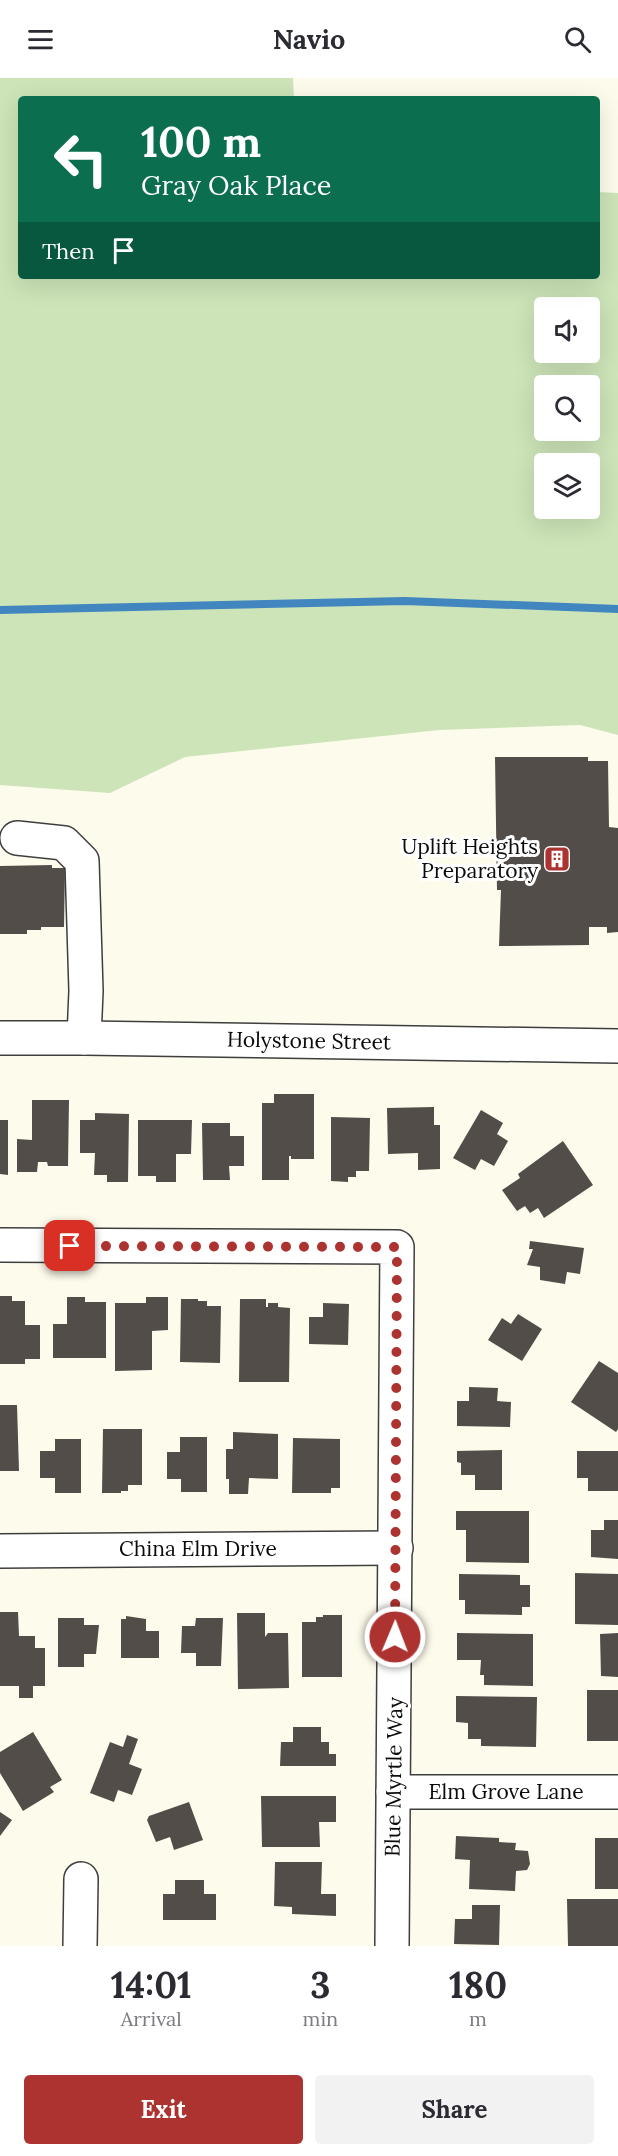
<!DOCTYPE html>
<html lang="en">
<head>
<meta charset="utf-8">
<style>
  :root { --surface:#fff; --page:#f2f2f3; --text:#2b2b33; --muted:#7c7c81; --accent:#ad3331 }
  body { margin:0; font-family:Lora,serif; background:var(--page); color:var(--text); height:100vh; display:flex; flex-direction:column; font-size:22px; white-space:nowrap }
  * { box-sizing:border-box; margin:0 }
  p { font-size:20px; color:var(--muted) }
  .icon { flex:none; width:33px; height:33px; fill:none; stroke:currentColor; stroke-width:2; stroke-linecap:round; stroke-linejoin:round }
  .map { position:relative; height:1868px; overflow:hidden }
  .sheet { display:flex; flex-direction:column; background:var(--surface); flex:1 }
  .sheet>* { flex:none }
  .top-card { position:absolute; left:18px; top:18px; width:582px; height:183px; border-radius:6px; box-shadow:0 6px 24px #0002; background:#0b6e4f; color:#fff; overflow:hidden }
  .tools { position:absolute; left:534px; top:219px; display:grid; gap:12px }
  .tools a { display:grid; place-items:center; width:66px; height:66px; border-radius:6px; background:var(--surface); box-shadow:0 6px 24px #0002; font-size:30px }
  .pin { position:absolute; display:grid; place-items:center; width:51px; height:51px; color:#fff; margin:-26px; border-radius:12px; box-shadow:0 3px 9px #0006 }
  .me { position:absolute; width:66px; margin:-33px; rotate:1deg; stroke-linejoin:round; filter:drop-shadow(0 0 4px #0008) }
  .turn { display:flex; align-items:center; gap:21px; height:126px; padding:0 24px; font-size:27px }
  .turn .icon { width:78px; height:78px; stroke-width:2.5 }
  .turn b { display:block; font-size:42px; line-height:51px }
  .then { display:flex; align-items:center; height:57px; padding:0 24px; background:#0003; gap:12px; font-size:22px }
  .eta { display:flex; justify-content:space-evenly; align-items:center; height:102px; text-align:center }
  .eta b { font-size:36px; font-weight:800; line-height:42px }
  .action { display:flex; gap:12px; margin-top:auto; padding:12px 24px }
  .action a { flex:1; height:69px; border-radius:6px; background:var(--accent); color:#fff; font-size:24px; font-weight:800; line-height:69px; text-align:center }
  .action a+a { background:var(--page); color:var(--text) }
  header { display:flex; justify-content:space-between; align-items:center; height:78px; padding:0 24px; background:var(--surface); font-size:27px; font-weight:800 }
  .map>svg:first-child { display:block }
</style>
</head>
<body>
<header><svg class="icon" aria-label="menu" viewBox="0 0 24 24"><path d="M4 6h16M4 12h16M4 18h16"/></svg>Navio<svg class="icon" aria-label="search" viewBox="0 0 24 24"><circle cx="10" cy="10" r="6"/><path d="M15 15l6 6"/></svg></header>
<div class="map">
<svg width="618" height="1868" viewBox="0 0 618 1868">
  <rect width="100%" height="100%" fill="#fdfbeb"/>
  <path fill="#cce4b8" fill-rule="evenodd" d="M0,0H293L294,21H21V198H597V114L618,115V657L580,647L439,652L185,679L110,715L0,707ZM544,230H590V274H544ZM544,308H590V352H544ZM544,386H590V430H544Z"/>
  <g fill="none" stroke-linecap="round" stroke-linejoin="round">
    <polyline stroke="#4286bf" stroke-width="8" points="0,532 405,523 618,531"/>
  </g>
  <g fill="#524d48">
    <polygon points="495,679 588,679 588,683 608,683 609,749 618,750 618,854 607,855 607,849 589,849 589,867 499,868 501,812 497,812"/>
    <polygon points="52,787 52,790 65,790 64,849 41,849 41,852 27,852 27,856 0,856 0,788"/>
    <polygon points="274,1016 314,1016 314,1081 291,1081 291,1078 289,1078 289,1102 262,1102 262,1025 274,1025"/>
    <polygon points="32,1022 69,1022 68,1088 48,1088 47,1084 38,1084 37,1094 17,1094 17,1061 32,1062"/>
    <polygon points="434,1029 434,1047 440,1047 440,1091 418,1092 418,1075 388,1076 387,1030"/>
    <polygon points="481,1032 503,1045 497,1056 508,1063 494,1088 481,1081 475,1092 453,1080"/>
    <polygon points="95,1035 129,1036 128,1104 107,1104 107,1097 94,1097 95,1075 80,1075 80,1042 95,1042"/>
    <polygon points="331,1039 370,1040 369,1093 356,1093 356,1099 348,1099 348,1104 331,1103"/>
    <polygon points="0,1042 8,1042 8,1097 0,1096"/>
    <polygon points="138,1042 192,1042 191,1076 176,1076 176,1104 156,1104 156,1098 138,1098"/>
    <polygon points="202,1045 230,1045 230,1058 244,1058 244,1088 229,1088 230,1102 203,1102"/>
    <polygon points="563,1063 593,1107 544,1140 538,1130 530,1135 525,1128 517,1133 502,1112 520,1100 518,1096"/>
    <polygon points="530,1163 584,1170 580,1196 567,1194 565,1206 540,1202 540,1189 527,1187 533,1171 529,1171"/>
    <polygon points="0,1218 12,1218 12,1223 25,1223 25,1247 40,1247 40,1281 25,1281 25,1286 0,1286"/>
    <polygon points="67,1219 85,1219 85,1224 106,1224 106,1280 53,1280 53,1246 67,1246"/>
    <polygon points="146,1219 168,1219 168,1252 152,1253 152,1292 115,1293 115,1225 146,1225"/>
    <polygon points="181,1221 198,1221 198,1223 207,1223 207,1228 221,1228 220,1285 180,1284"/>
    <polygon points="240,1221 266,1221 266,1229 268,1229 268,1225 278,1225 278,1229 290,1230 289,1304 239,1304"/>
    <polygon points="323,1225 349,1226 348,1267 309,1266 309,1239 323,1239"/>
    <polygon points="518,1236 542,1251 522,1283 488,1262 502,1240 511,1246"/>
    <polygon points="599,1283 618,1295 618,1351 616,1354 571,1324"/>
    <polygon points="469,1309 498,1310 497,1323 511,1324 510,1349 457,1348 457,1323 469,1323"/>
    <polygon points="0,1327 17,1327 19,1393 0,1393"/>
    <polygon points="103,1351 142,1351 142,1407 128,1407 128,1413 121,1413 121,1415 102,1415"/>
    <polygon points="233,1354 278,1356 278,1401 249,1400 248,1416 229,1416 229,1401 226,1401 226,1371 233,1371"/>
    <polygon points="180,1359 207,1359 207,1414 181,1414 181,1401 167,1401 167,1374 180,1374"/>
    <polygon points="293,1360 340,1361 340,1410 331,1410 331,1415 292,1415"/>
    <polygon points="55,1361 81,1361 81,1415 55,1415 55,1400 40,1400 40,1373 55,1373"/>
    <polygon points="502,1372 502,1412 475,1412 475,1397 461,1397 461,1385 457,1384 457,1373"/>
    <polygon points="577,1373 618,1373 618,1413 588,1413 588,1400 577,1400"/>
    <polygon points="456,1433 529,1433 529,1485 466,1484 466,1452 456,1452"/>
    <polygon points="604,1442 618,1442 618,1481 591,1479 591,1452 604,1452"/>
    <polygon points="575,1495 618,1496 618,1547 575,1546"/>
    <polygon points="459,1496 520,1497 520,1507 530,1507 530,1529 522,1529 522,1537 465,1536 465,1522 459,1522"/>
    <polygon points="0,1534 18,1534 19,1558 35,1558 35,1570 45,1570 45,1608 33,1608 33,1620 19,1620 19,1608 0,1608"/>
    <polygon points="237,1535 265,1535 265,1559 268,1555 288,1555 289,1610 238,1611"/>
    <polygon points="323,1537 342,1537 342,1599 302,1599 302,1544 316,1544 316,1539 323,1539"/>
    <polygon points="126,1538 146,1541 146,1553 159,1553 159,1580 121,1580 121,1541 126,1541"/>
    <polygon points="58,1540 84,1540 84,1547 99,1547 96,1576 84,1576 84,1589 58,1589"/>
    <polygon points="196,1540 223,1540 221,1588 196,1588 196,1575 181,1575 182,1548 195,1548"/>
    <polygon points="457,1555 533,1556 533,1608 484,1607 484,1597 480,1597 481,1582 457,1582"/>
    <polygon points="618,1555 618,1599 601,1598 600,1556"/>
    <rect x="587" y="1612" width="31" height="51"/>
    <polygon points="456,1618 537,1619 536,1669 481,1668 481,1661 468,1661 468,1645 456,1644"/>
    <polygon points="293,1649 321,1649 321,1664 329,1664 329,1676 336,1676 336,1688 280,1688 281,1664 293,1664"/>
    <polygon points="33,1654 62,1702 50,1709 54,1714 23,1733 0,1695 0,1674"/>
    <polygon points="127,1657 138,1661 129,1686 142,1691 132,1717 118,1712 114,1724 90,1715 110,1664 123,1669"/>
    <polygon points="261,1718 336,1718 336,1744 319,1744 320,1769 262,1769"/>
    <polygon points="189,1724 203,1762 174,1772 170,1759 156,1764 147,1742 149,1738"/>
    <polygon points="0,1734 12,1742 0,1758"/>
    <polygon points="456,1758 499,1760 499,1764 516,1765 515,1772 528,1773 530,1786 527,1792 516,1793 515,1813 469,1811 470,1782 455,1781"/>
    <rect x="595" y="1760" width="23" height="51"/>
    <polygon points="275,1784 322,1784 321,1816 336,1816 336,1838 292,1836 292,1829 274,1828"/>
    <polygon points="175,1802 204,1802 204,1816 216,1816 216,1842 163,1842 163,1816 175,1816"/>
    <polygon points="567,1821 618,1821 618,1868 568,1868"/>
    <polygon points="472,1827 500,1827 499,1867 454,1866 455,1841 472,1841"/>
  </g>
  <g fill="none" stroke-linecap="round" stroke-linejoin="round">
    <defs>
      <g id="minor">
        <polyline points="17,760 64,765 82,783 86,913 84,960"/>
        <polyline points="0,960 84,960 618,968"/>
        <polyline points="0,1167 397,1169 392,1868"/>
        <polyline points="0,1473 396,1470"/>
        <polyline points="393,1714 618,1714"/>
        <polyline points="80,1868 81,1801"/>
      </g>
    </defs>
    <use href="#minor" stroke="#3e3e3e" stroke-width="36"/>
    <use href="#minor" stroke="#fff" stroke-width="33"/>
  </g>
  <g fill="none" stroke-linecap="round" stroke-linejoin="round">
    <polyline stroke="#ad3331" stroke-width="10" stroke-dasharray="0 18" points="70,1168 397,1169 395,1559"/>
  </g>
  <defs>
    <symbol id="building-square" viewBox="-11 -11 22 22"><rect x="-9" y="-9" width="18" height="18" rx="4" fill="#ad3331" stroke="#fff"/><path d="M-4-6H4V6H1V3H-1V6H-4ZM-2.5-4.3h1.7v1.8h-1.7ZM.8-4.3h1.7v1.8H.8ZM-2.5-1h1.7V.8h-1.7ZM.8-1h1.7V.8H.8Z" fill="#fff"/></symbol>
  </defs>
  <g fill-rule="evenodd">
    <use href="#building-square" x="542" y="766" width="30" height="30"/>
  </g>
  <g text-anchor="middle" stroke-width="6" stroke-linejoin="round" paint-order="stroke">
    <g font-size="21" fill="#0b0b0b" stroke="#fff" text-anchor="end">
      <text x="538" y="776">Uplift Heights<tspan x="538" dy="24">Preparatory</tspan></text>
    </g>
    <g font-size="21" fill="#0b0b0b" stroke="#fff">
      <text transform="translate(309 963) rotate(1)" y="7">Holystone Street</text>
      <text x="198" y="1478">China Elm Drive</text>
      <text transform="translate(394 1699) rotate(-89)" y="7">Blue Myrtle Way</text>
      <text x="506" y="1721">Elm Grove Lane</text>
    </g>
  </g>
</svg>
<div class="tools">
<a><svg class="icon" aria-label="sound" viewBox="0 0 24 24"><path d="M4 9h4l5-4v14l-5-4H4zM17 9q2 3 0 6"/></svg></a>
<a><svg class="icon" aria-label="search" viewBox="0 0 24 24"><circle cx="10" cy="10" r="6"/><path d="M15 15l6 6"/></svg></a>
<a><svg class="icon" aria-label="layers" viewBox="0 0 24 24"><path d="M12 4l9 5-9 5-9-5zM3 14l9 5 9-5"/></svg></a>
</div>
<div class="pin" style="left:70px;top:1168px;background:#d93025"><svg class="icon" aria-label="arrive" viewBox="0 0 24 24"><path d="M6 21V4h12l-3 4 3 4H6"/></svg></div>
<svg class="me" style="left:395px;top:1559px" viewBox="-20 -20 40 40"><circle r="17" fill="#ad3331" stroke="#fff" stroke-width="3"/><path d="M0-11L8 9 0 5-8 9z" fill="#fff"/></svg>
<div class="top-card">
<div class="turn"><svg class="icon" aria-label="left" viewBox="0 0 24 24"><path d="M17 20v-9H6M10 6l-5 5 5 5"/></svg><div><b>100 m</b>Gray Oak Place</div></div>
<div class="then">Then<svg class="icon" aria-label="arrive" viewBox="0 0 24 24"><path d="M6 21V4h12l-3 4 3 4H6"/></svg></div>
</div>
</div>
<section class="sheet">
<div class="eta">
<div><b>14:01</b><p>Arrival</p></div>
<div><b>3</b><p>min</p></div>
<div><b>180</b><p>m</p></div>
</div>
<div class="action"><a>Exit</a><a>Share</a></div>
</section>
</body>
</html>
